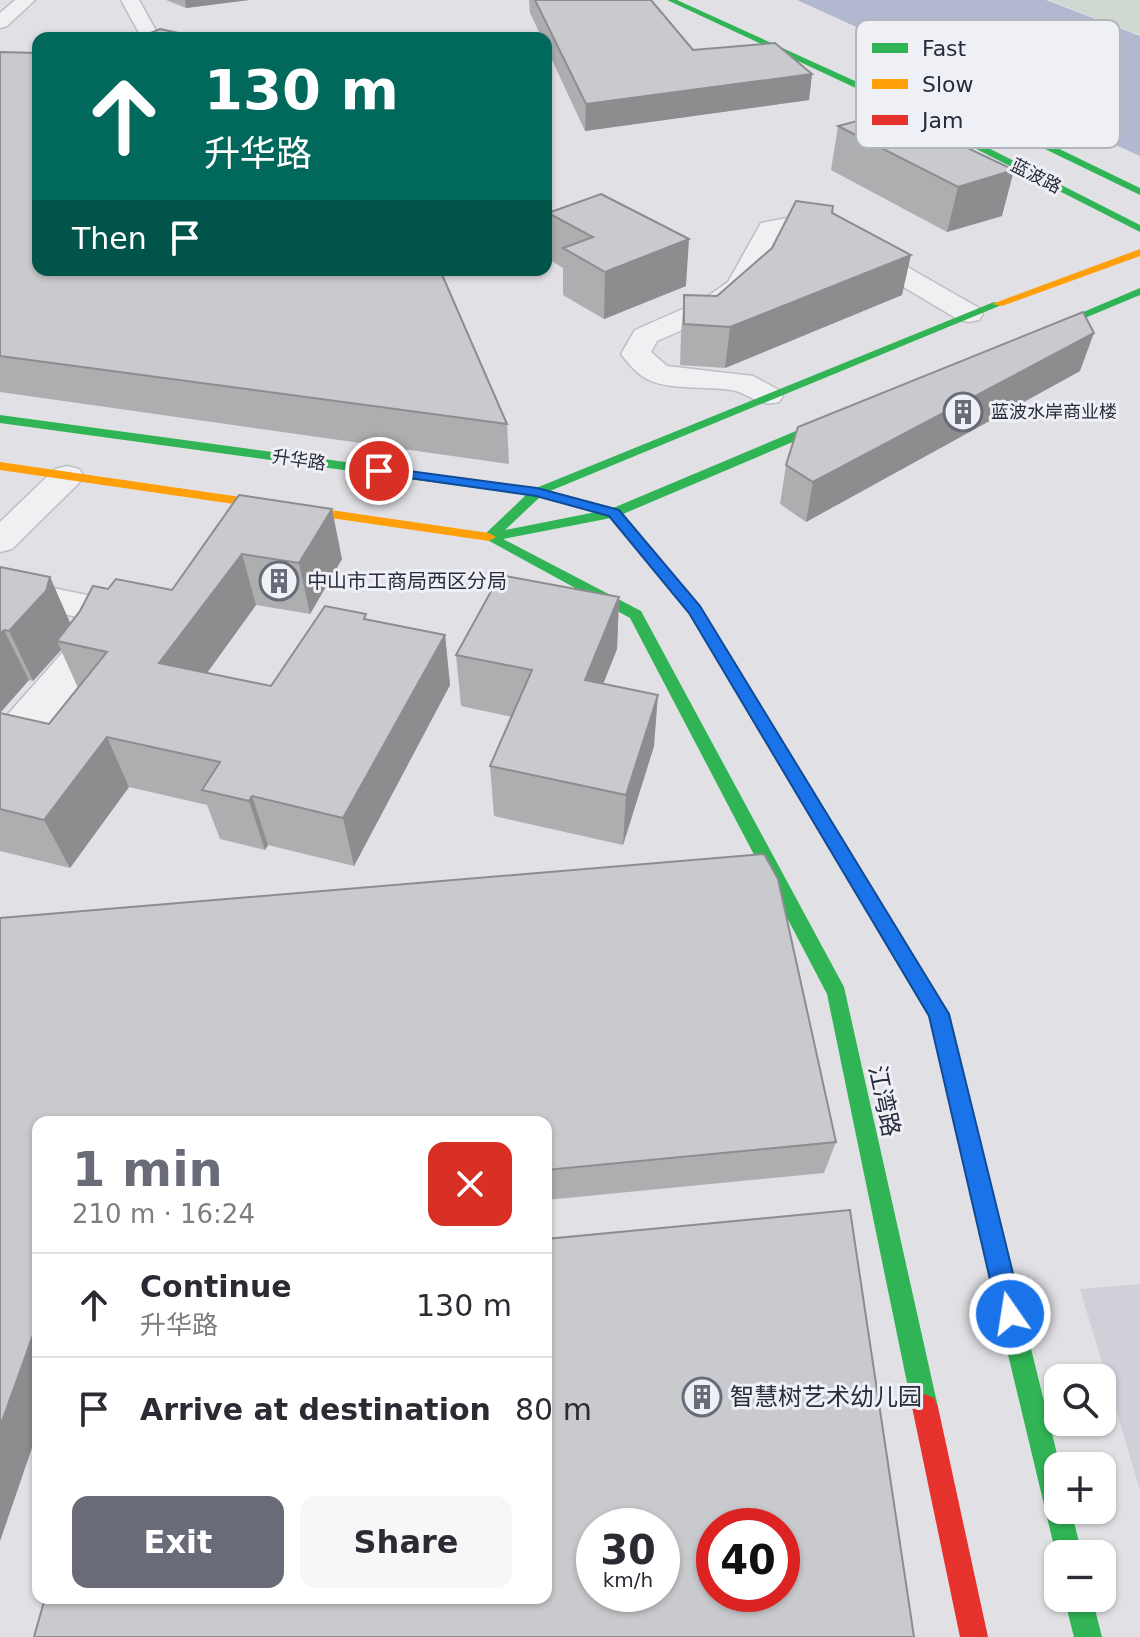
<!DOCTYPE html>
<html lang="en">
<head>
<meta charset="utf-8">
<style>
  :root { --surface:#fff; --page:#f7f7f7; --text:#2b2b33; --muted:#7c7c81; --line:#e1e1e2; --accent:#696b78 }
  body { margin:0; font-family:"DejaVu Sans","Noto Sans SC",sans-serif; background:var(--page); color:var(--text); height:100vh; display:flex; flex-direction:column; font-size:30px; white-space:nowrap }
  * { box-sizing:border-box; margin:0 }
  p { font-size:26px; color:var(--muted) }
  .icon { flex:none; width:44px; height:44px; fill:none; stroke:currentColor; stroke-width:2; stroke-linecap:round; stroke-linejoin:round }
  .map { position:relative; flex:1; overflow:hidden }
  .sheet { position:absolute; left:32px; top:1116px; width:520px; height:488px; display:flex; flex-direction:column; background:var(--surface); border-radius:16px; box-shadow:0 2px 6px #0004 }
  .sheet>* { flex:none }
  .hud { position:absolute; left:32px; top:32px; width:520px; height:244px; border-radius:16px; box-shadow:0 2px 6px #0004; background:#00695c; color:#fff; overflow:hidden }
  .buttons { position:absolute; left:1044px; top:1364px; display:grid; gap:16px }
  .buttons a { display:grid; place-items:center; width:72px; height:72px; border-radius:16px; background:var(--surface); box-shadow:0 2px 6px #0004; font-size:40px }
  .speed { position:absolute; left:576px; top:1508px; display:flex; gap:16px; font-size:40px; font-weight:700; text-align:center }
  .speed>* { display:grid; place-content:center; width:104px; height:104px; border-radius:50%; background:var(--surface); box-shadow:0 2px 6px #0004; line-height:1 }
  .speed small { font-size:20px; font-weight:400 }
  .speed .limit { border:12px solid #d22; background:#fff; color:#111 }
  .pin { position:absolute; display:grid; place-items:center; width:68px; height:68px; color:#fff; margin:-34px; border:4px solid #fff; border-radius:50%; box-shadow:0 2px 8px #0007 }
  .me { position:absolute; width:88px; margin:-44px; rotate:347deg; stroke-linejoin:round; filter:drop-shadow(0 0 6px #0008) }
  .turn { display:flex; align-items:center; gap:28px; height:168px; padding:0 40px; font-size:36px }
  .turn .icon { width:104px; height:104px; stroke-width:2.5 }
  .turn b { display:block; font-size:56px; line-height:68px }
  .then { display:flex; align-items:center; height:76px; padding:0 40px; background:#0003; gap:16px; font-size:30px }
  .round { display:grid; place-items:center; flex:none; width:84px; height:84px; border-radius:16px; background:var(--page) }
  .overview { display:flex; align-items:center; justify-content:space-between; height:136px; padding:0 40px }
  h1 { font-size:48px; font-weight:800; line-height:60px; color:var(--accent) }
  .primary-button { display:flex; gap:16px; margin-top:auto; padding:16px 40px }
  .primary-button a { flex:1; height:92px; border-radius:16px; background:var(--accent); color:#fff; font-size:32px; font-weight:800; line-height:92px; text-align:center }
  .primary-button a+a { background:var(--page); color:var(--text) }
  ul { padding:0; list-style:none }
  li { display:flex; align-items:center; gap:24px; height:104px; padding:0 40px; border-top:2px solid var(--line) }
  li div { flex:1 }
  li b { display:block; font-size:30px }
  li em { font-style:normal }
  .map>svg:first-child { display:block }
</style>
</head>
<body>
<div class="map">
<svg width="1140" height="1637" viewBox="0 0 1140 1637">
  <rect width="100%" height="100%" fill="#e1e1e5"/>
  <polygon fill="#cfd0d8" points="1140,1284 1140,1490 1080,1289"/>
  <polygon fill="#cfd8d1" points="1049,0 1140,0 1140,35"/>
  <polygon fill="#b1b8cf" points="797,0 1046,0 1140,36 1140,156"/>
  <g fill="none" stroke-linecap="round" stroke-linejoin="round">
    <defs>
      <g id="street">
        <polygon points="15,0 35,0 7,26 0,28 0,13"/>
        <polygon points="121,0 139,0 160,38 142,38"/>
        <path d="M798,216L836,226L979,308L983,314L979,320L969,322L959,320L818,236L797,231L780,234L749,293L721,313L657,341L651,352L667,366L753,376L779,390L783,396L779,402C758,408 750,393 731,390C708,386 669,390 649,380C639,376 628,363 621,354L635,330L701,301L728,282L761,223Z"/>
        <polygon points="67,466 79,469 84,476 79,483 12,549 0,552 0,522 55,469"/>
        <path d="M0,577L111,600C136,639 40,731 15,761L0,765V723L71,643L78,617L0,601Z"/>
      </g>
    </defs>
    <use href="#street" stroke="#bfbfc3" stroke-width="3"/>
    <use href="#street" fill="#f0f0f2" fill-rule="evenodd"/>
    <g fill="#30b455" fill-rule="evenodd">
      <polygon points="667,0 677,0 866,86 1140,225 1140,232 860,90"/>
      <polygon points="956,102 962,102 1140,188 1140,195 956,106"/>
      <polygon points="1140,288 1140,295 1032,340 1022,338"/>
      <path d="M994,302L1004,304L550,491L613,508L846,410H854V416L623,514L700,606L823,807L826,812L823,817H811L689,613L611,518L503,539L641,611L844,987L938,1407L934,1416L925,1420L916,1416L912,1407L827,994L630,618L482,537L526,495L0,423V415L536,488ZM540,497L596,512L505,530Z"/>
      <polygon points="1006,1284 1015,1287 1018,1296 1060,1466 1058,1510 1071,1510 1082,1554 1058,1554 1058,1563 994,1296 997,1287"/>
      <polygon points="1064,1598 1092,1598 1102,1637 1074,1637"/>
    </g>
    <g fill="#ff9f0a" fill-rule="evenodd">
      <polygon points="1140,249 1140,256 1002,306 992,304"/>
      <polygon points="0,462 489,533 496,537 489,541 0,470"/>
      <polygon points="817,805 823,807 949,1014 1018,1296 1015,1305 1006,1308 997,1305 994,1296 929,1016 808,812"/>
    </g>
    <polygon fill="#e5322d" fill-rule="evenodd" points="925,1394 934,1398 938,1407 988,1637 960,1637 912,1407 916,1398"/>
  </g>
  <g fill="#adaeb0" fill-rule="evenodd">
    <polygon points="166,0 249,0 186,8"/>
    <polygon points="529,0 651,0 693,50 812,74 809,100 585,131 546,47 546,38 542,38 530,13"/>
    <polygon points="0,52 507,424 509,464 0,392"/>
    <polygon points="892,112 1002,216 947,232 831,170 838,126"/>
    <polygon points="548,213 686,286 604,319 563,295 563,268 549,259"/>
    <polygon points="832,213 902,295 725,368 680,365 681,335 684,295 717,296"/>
    <polygon points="1080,371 806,522 780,504 786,465"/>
    <path d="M239,495L342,559L310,614L256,605L207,673L271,686L367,619L445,635L450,685L354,866L268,845L265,850L220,839L207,805L129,787L70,868L0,851V567L50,577L70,624L108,589L172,590ZM61,650L78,688L49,724L0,713L29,680L33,681Z"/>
    <polygon points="619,597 617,649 603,684 654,746 623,845 494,816 490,766 512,717 461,706 456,655"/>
    <polygon points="0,918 836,1142 824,1173 546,1200 546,1122 38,1122 38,1430 0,1541"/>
  </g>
  <g fill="#8d8d90">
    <polygon points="185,0 249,0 186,8"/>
    <polygon points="812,74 809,100 585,131 586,104"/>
    <polygon points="1014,170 1002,216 947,232 958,187"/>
    <polygon points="689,239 686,286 604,319 605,272"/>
    <polygon points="911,255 902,295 725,368 730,327"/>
    <polygon points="1094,333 1080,371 806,522 813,482"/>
    <polygon points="332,509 342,559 310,614 299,563"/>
    <polygon points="242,554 256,605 178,713 159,663"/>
    <polygon points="50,577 72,627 57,641 61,650 33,681 9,631"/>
    <polygon points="619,597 617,649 584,732 585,680"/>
    <polygon points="4,630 29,680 0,713 0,634"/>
    <polygon points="445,635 450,685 354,866 343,818"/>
    <polygon points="658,695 654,746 623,845 626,795"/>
    <polygon points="107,737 129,787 70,868 44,820"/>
    <polygon points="252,796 268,845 265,850 249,801"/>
    <polygon points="38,1321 38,1430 0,1541 0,1427"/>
  </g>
  <g fill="#c9cacd" stroke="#8d8d90" stroke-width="2" fill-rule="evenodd">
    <polygon points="535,0 651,0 693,50 775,43 812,74 586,104"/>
    <polygon points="160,29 201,38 139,38"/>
    <polygon points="0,52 38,53 38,270 440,270 507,424 0,356"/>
    <polygon points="892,112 1014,170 958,187 838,126"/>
    <polygon points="601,194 689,239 605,272 563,248 593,237 548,213"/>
    <polygon points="796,201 833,206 832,213 911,255 730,327 684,324 684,295 717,296 772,248"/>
    <polygon points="1083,312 1094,333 813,482 786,465 798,427"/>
    <polygon points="239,495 332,509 299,563 242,554 159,663 271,686 325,606 366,614 364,619 445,635 343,818 252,796 249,801 202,790 220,762 107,737 44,820 0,809 0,713 49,724 107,652 57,641 80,611 93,586 108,589 116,579 172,590"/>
    <polygon points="0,567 50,577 46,591 9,631 4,630 0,634"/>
    <polygon points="500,575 619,597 585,680 658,695 626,795 490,766 532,670 456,655"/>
    <polygon points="764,854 778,879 836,1142 546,1170 546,1122 38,1122 38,1321 0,1427 0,918"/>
    <path d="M850,1210L914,1637H34L45,1598H546V1239ZM594,1526H662V1594H594ZM714,1526H782V1594H714Z"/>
  </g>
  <polygon fill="#1a73e8" stroke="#114b97" stroke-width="2" points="379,467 537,488 619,510 700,606 949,1014 1023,1314 1019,1323 1010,1327 1002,1323 998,1314 929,1016 689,613 609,516 536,496 374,473 372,471"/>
  <defs>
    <symbol id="building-ring" viewBox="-11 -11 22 22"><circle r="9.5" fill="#eef0f5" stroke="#696b78" stroke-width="1.5"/><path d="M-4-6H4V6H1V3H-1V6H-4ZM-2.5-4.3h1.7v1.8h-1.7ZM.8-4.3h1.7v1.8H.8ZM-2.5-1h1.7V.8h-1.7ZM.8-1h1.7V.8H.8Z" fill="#696b78"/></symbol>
  </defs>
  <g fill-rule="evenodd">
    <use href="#building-ring" x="941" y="390" width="44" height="44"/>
    <use href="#building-ring" x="257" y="559" width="44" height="44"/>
    <use href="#building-ring" x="680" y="1375" width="44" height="44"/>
  </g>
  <g text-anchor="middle" stroke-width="6" stroke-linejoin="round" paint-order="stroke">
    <g font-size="18" fill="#292c3d" stroke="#eef0f5">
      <text transform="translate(1036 176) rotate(27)" y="6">蓝波路</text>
      <text transform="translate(299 460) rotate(8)" y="6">升华路</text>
    </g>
    <g font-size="18" fill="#292c3d" stroke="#eef0f5" text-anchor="start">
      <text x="991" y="418">蓝波水岸商业楼</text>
    </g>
    <g font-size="20" fill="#292c3d" stroke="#eef0f5" text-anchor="start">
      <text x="307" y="588">中山市工商局西区分局</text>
    </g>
    <g font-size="24" fill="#292c3d" stroke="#eef0f5">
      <text transform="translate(884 1101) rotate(78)" y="8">江湾路</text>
    </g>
    <g font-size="24" fill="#292c3d" stroke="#eef0f5" text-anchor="start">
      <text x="730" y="1405">智慧树艺术幼儿园</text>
    </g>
  </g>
  <rect x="856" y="20" width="264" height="128" rx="12" fill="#eef0f5" stroke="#b3b5be" stroke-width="2"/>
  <rect x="872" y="43" width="36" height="10" fill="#30b455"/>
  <rect x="872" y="79" width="36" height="10" fill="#ff9f0a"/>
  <rect x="872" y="115" width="36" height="10" fill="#e5322d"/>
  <g font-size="22" fill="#292c3d">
    <text x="922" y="56">Fast</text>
    <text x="922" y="92">Slow</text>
    <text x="922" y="128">Jam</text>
  </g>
</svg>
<div class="buttons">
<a><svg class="icon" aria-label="search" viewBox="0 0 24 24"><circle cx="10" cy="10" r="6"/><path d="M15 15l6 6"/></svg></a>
<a>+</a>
<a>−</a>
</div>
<div class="speed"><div>30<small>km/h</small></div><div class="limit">40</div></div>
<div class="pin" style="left:379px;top:471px;background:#d93025"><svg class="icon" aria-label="arrive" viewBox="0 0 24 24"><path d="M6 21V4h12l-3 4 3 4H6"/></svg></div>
<svg class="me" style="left:1010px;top:1314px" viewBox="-20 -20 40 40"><circle r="17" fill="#1a73e8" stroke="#fff" stroke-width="3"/><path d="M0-11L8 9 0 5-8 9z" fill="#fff"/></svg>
<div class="hud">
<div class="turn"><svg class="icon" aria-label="ahead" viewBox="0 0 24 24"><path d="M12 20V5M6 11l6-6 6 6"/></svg><div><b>130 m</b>升华路</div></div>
<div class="then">Then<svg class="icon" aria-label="arrive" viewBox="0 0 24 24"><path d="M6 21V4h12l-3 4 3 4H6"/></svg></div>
</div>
<section class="sheet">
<div class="overview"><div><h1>1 min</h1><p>210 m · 16:24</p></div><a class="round" style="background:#d93025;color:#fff"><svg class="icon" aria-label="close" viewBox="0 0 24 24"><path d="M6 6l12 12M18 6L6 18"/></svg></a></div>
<ul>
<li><svg class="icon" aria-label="ahead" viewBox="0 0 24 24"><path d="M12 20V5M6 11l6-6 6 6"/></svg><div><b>Continue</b><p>升华路</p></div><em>130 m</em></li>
<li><svg class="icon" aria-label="arrive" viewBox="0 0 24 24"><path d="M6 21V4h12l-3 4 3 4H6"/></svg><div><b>Arrive at destination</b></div><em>80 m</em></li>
</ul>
<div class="primary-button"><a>Exit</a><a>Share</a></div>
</section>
</div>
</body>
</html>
